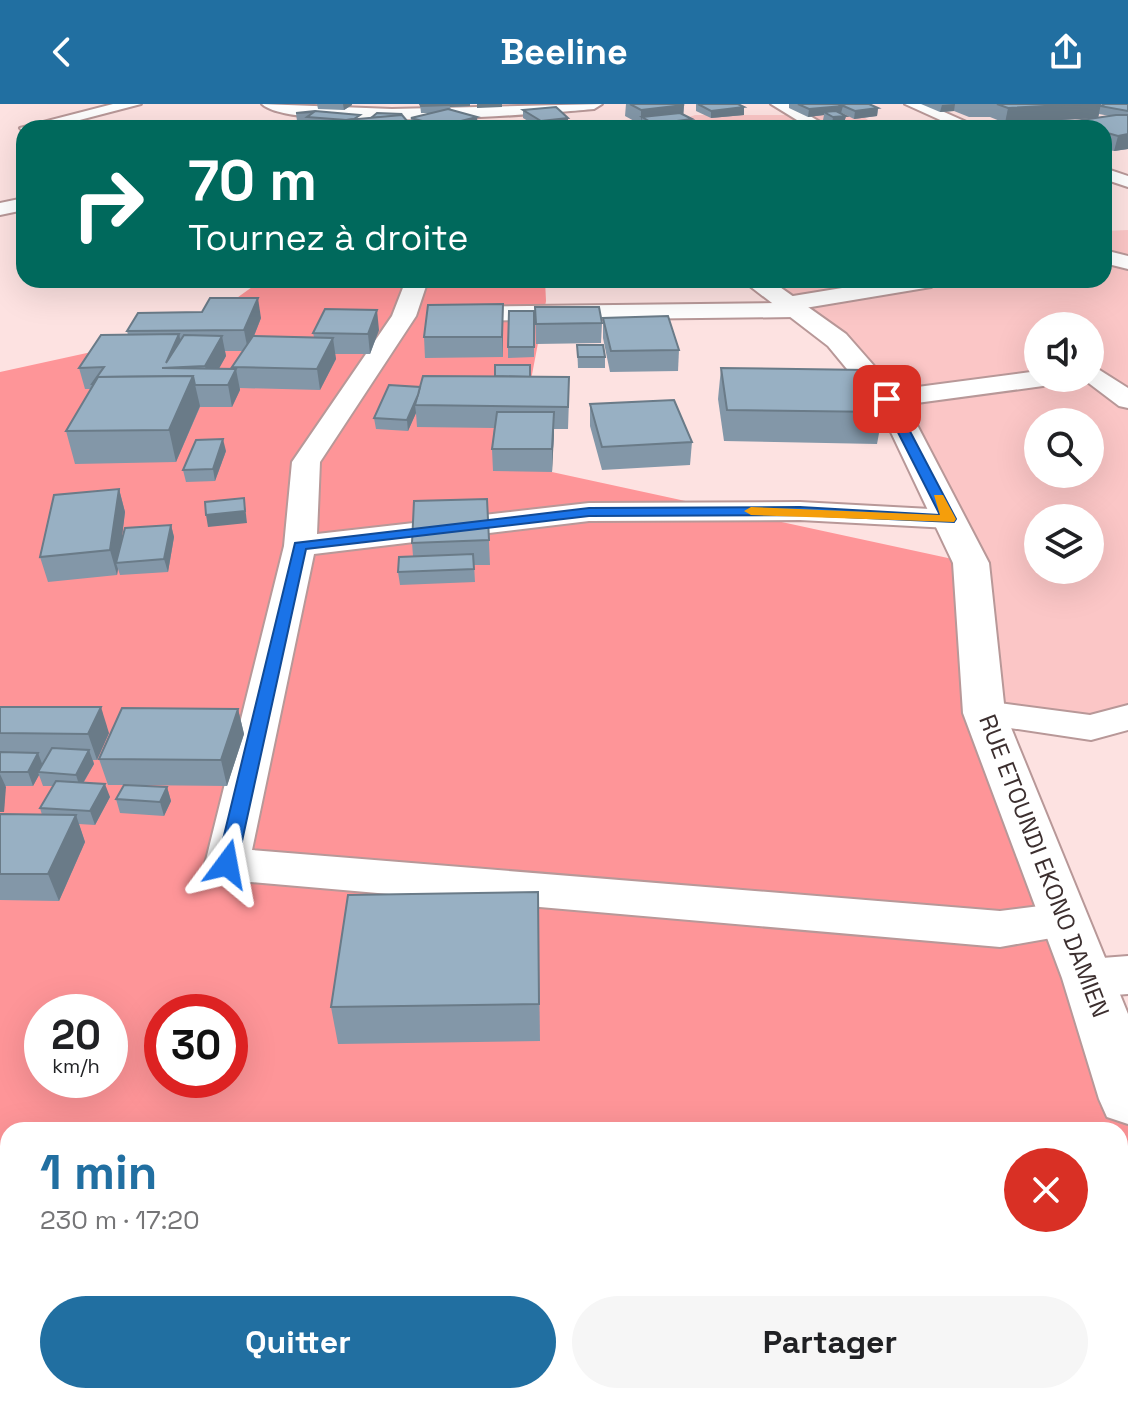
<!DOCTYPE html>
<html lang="fr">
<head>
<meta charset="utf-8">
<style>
  :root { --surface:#fff; --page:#f6f6f6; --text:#202124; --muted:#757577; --accent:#216fa1 }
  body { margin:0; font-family:"Space Grotesk",sans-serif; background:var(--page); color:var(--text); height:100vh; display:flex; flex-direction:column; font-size:30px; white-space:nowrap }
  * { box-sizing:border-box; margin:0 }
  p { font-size:26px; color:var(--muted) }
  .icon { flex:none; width:44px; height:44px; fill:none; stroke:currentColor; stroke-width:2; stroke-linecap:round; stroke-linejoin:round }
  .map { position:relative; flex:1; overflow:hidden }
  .side { position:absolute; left:0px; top:1018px; width:1128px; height:282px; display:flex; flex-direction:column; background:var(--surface); border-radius:24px 24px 0 0; box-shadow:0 8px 32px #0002 }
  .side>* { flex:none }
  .top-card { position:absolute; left:16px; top:16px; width:1096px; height:168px; border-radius:24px; box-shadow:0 8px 32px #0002; background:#00695c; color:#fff; overflow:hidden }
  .controls { position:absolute; left:1024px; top:208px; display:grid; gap:16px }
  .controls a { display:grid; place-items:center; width:80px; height:80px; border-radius:50%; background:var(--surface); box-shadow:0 8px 32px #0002; font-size:40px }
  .speed { position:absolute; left:24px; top:890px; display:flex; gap:16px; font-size:40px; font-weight:700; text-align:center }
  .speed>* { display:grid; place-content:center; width:104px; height:104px; border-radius:50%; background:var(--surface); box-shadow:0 8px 32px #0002; line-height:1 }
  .speed small { font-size:20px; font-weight:400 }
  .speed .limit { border:12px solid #d22; background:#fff; color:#111 }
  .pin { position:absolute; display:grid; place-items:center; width:68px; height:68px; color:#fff; margin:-34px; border-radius:16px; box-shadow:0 4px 12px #0006 }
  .me { position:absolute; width:88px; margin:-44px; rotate:13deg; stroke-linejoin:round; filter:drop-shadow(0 0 6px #0008) }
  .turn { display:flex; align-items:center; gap:28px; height:168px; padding:0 40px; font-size:36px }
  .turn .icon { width:104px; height:104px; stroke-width:2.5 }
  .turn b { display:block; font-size:56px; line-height:68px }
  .round { display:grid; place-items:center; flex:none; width:84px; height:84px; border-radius:42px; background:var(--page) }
  .head { display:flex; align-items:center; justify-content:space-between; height:136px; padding:0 40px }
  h1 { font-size:48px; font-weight:700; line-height:60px; color:var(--accent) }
  .action { display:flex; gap:16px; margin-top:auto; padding:16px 40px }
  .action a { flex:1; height:92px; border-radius:48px; background:var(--accent); color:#fff; font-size:32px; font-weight:700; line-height:92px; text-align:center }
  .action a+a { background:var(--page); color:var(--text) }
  header { display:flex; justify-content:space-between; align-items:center; height:104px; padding:0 40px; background:var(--accent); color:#fff; font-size:36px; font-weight:700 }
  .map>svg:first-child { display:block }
</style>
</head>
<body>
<header><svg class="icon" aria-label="back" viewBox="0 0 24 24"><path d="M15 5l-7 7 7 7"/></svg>Beeline<svg class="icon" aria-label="share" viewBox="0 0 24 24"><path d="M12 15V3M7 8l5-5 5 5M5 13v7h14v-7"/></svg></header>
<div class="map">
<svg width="1128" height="1299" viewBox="0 0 1128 1299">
  <rect width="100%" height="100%" fill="#fde2e1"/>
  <g fill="#fbc6c6" fill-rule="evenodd">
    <polygon points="695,11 861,11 879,24 658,24"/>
    <path d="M1128,126V627L984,609L949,415L837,236L754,176H1104V127ZM1038,222H1090V274H1038ZM1038,318H1090V370H1038ZM1038,414H1090V466H1038Z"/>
  </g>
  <path fill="#fe9598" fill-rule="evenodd" d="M262,176H545L546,197L515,360L971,459L984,609L1128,928V1299H0V268L192,226ZM42,908H110V976H42ZM162,908H230V976H162ZM8,1026H1120V1292H8Z"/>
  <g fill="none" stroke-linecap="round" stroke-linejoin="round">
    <defs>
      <g id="minor">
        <polygon points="113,0 141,0 49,24 24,24 24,28 20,24"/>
        <polygon points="771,0 790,0 830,24 810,24"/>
        <polygon points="905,0 926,0 980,24 958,24"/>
        <polygon points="1104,64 1128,72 1128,83 1104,75"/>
        <polygon points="24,94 24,106 0,111 0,99"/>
        <polygon points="1104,146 1128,152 1128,165 1104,159"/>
        <polygon points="406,176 428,176 416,212 320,358 317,430 589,399 800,398 949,406 960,408 965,415 960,422 949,424 800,416 589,417 314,450 252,746 1000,807 1064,799 1080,805 1087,817 1080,829 1000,843 227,776 211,771 205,760 284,442 292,358 392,212"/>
        <polygon points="891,176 942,176 931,183 805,204 803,211 795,213 451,217 439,210 451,203 776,199 787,193"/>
        <polygon points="1090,260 1128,284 1128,304 1119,302 1082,274 1090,274"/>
        <polygon points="1038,267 1038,274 1056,274 1043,282 887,303 878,301 874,295 878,289 887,287"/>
        <polygon points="984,597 1090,611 1128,601 1128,626 1091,636 970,618 965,609 970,600"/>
        <polygon points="1128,852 1128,890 1089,893 1072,888 1065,874 1072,860 1089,855"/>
      </g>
      <g id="tertiary">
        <path d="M262,0L392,5L602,0L594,5C542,10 292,29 262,0Z"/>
        <polygon points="742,176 770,176 846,230 904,296 989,459 1005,609 1128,910 1128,1020 1107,1013 1099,995 1062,874 963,609 953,459 880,305 828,242"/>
      </g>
    </defs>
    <use href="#minor" stroke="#b89898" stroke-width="4"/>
    <use href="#tertiary" stroke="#b89898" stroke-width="4"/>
    <use href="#minor" fill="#fff" fill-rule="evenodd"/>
    <use href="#tertiary" fill="#fff" fill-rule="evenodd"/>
  </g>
  <g fill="#8397a8" fill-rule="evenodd">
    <polygon points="317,0 352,0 352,1 344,6 318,5"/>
    <polygon points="420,0 470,0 470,2 450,3 451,6 478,24 347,24 308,21 308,16 297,17 296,9 315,7 360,15 401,10 412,22 411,14 430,9 421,9"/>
    <polygon points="626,0 681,0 684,1 683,11 691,23 647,24 625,12"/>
    <polygon points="696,0 738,0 744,3 744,11 711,14 696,7"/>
    <polygon points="789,0 838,0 878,4 877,12 854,15 842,9 846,12 844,19 832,20 823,16 824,11 808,13 789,4"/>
    <polygon points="921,0 1101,0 1101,2 1128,0 1128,45 1114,47 1104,45 1104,24 1066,24 1068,18 1110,12 1099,10 1098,14 1005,19 990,13 969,13 954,7 940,8"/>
    <polygon points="523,6 568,14 568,22 540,24 523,14"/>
    <polygon points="828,176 860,176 860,180 838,183"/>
    <polygon points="503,200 503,253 425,254 424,233"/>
    <polygon points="535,203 602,219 601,239 536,240"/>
    <polygon points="534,207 534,253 508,254 508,243"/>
    <path d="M261,214L254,232L314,233L313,229L379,226L370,250H335L336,255L320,286L240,284V286L232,303H200L176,358L75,360L66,327L92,285H85L79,264L128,231L127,227ZM225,247H243L232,263L233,265L219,264L226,252Z"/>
    <polygon points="603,214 679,246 678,267 610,268 603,234"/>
    <polygon points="577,241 605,253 605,264 578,264"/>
    <polygon points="721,264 883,308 877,340 724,337 718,295"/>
    <polygon points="530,273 569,295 568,325 554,325 552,368 493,367 492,345 494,324 417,323 416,309 408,327 376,325 374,314 420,283"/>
    <polygon points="590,300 692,338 690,361 602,366 590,322"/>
    <polygon points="226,347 215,377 186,378 183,366"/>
    <polygon points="119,385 125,408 121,438 171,421 174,433 168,468 120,471 118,465 117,471 48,478 40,453"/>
    <polygon points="487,395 490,461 474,461 475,478 400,481 398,468 413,452 412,439"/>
    <polygon points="0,603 109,629 97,656 93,656 94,660 84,678 110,693 95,721 79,720 85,738 59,797 0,796 0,710 42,711 40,704 53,682 43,682 39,671 33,682 5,682 4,708 0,708"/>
    <polygon points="238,605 244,630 227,682 133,681 167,683 171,697 164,712 120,709 116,695 124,681 108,681 99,655"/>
    <polygon points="538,788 540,937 338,940 331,903"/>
  </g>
  <g fill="#6a7b88">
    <polygon points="343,0 352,0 352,1 344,6"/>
    <polygon points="449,0 470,0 470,2 450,3"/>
    <polygon points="477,0 502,0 502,3 477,4"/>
    <polygon points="955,0 954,7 940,8 942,1"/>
    <polygon points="1082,0 1101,0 1098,14 1005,19 1008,4"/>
    <polygon points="684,1 683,16 642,13 641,21 641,6"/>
    <polygon points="843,2 841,9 824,8 824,11 808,13 809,5"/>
    <polygon points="744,3 744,11 711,14 711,7"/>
    <polygon points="878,4 877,12 854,15 855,7"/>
    <polygon points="846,12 844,19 832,20 833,13"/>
    <polygon points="477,13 478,24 441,24 441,22"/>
    <polygon points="568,14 568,22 541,24 541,17"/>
    <polygon points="692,15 691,23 653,24 654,20"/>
    <polygon points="1128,30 1128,45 1114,47 1118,32"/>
    <polygon points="687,176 734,176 687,181"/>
    <polygon points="839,176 860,176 860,180 838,183"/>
    <polygon points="258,194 261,214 248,247 244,226"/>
    <polygon points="503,200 503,253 502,233"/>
    <polygon points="377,206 379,226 370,250 368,230"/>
    <polygon points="179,230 184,251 166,259"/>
    <polygon points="222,232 226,252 210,281 209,281 205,262"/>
    <polygon points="333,234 336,255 320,286 317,265"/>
    <polygon points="236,265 240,286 232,303 228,281"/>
    <polygon points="193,272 200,302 176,358 169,326"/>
    <polygon points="421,283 415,301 416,309 408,327 407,316"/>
    <polygon points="554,308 554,330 552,368 552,345"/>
    <polygon points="223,335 226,347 215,377 213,365"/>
    <polygon points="119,385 125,408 119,459 116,459 118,465 117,471 110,446"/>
    <polygon points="244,394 247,419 208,423 206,411"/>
    <polygon points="171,421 174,433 168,468 164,455"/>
    <polygon points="101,603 109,629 97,656 88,630"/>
    <polygon points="238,605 244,630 227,682 221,656"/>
    <polygon points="89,646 94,660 80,684 76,671"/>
    <polygon points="38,649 43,662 38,668 39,671 33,682 28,668"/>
    <polygon points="0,670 6,683 4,708 0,708"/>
    <polygon points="105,680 110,693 95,721 90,707"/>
    <polygon points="167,683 171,697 164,712 160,698"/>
    <polygon points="76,711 85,738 59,797 48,770"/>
    <polygon points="0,1234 8,1245 8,1257 0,1279"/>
  </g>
  <g fill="#98b0c3" stroke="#6a7b88" stroke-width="2">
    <polygon points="420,0 450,0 450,1 421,2"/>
    <polygon points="630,0 681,0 684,1 641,6"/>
    <polygon points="698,0 738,0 744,3 711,7"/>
    <polygon points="798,0 838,0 843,2 809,5"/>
    <polygon points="846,0 869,0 878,4 855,7 841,1"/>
    <polygon points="997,0 1082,0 1008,4"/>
    <polygon points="1105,0 1128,0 1128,7 1100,2"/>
    <polygon points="556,3 568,14 541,17 523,6"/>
    <polygon points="448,5 477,13 441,22 411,14"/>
    <polygon points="315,7 360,11 354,15 346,16 307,13 314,8 296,9"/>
    <polygon points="836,7 846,12 833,13 824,8"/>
    <polygon points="377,9 401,10 400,12 371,14"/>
    <polygon points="680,9 692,15 654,20 642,13"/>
    <polygon points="402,11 413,24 352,24 346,16"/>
    <polygon points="1116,11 1128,11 1128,30 1118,32 1104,28 1104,24 1089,24 1068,18"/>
    <polygon points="210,194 258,194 244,226 127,227 138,209 202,208"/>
    <polygon points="503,200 502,233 424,233 428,201"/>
    <polygon points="535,203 599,203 602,219 536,220"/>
    <polygon points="325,205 377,206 368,230 313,229"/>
    <polygon points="509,207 534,207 534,243 508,243"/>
    <polygon points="668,212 679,246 611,247 603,214"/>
    <polygon points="179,230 166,259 184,231 222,232 205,262 162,264 236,265 228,281 195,281 193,272 98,273 94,280 92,280 104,263 79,264 101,231"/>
    <polygon points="253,232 333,234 317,265 232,263"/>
    <polygon points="577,241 603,241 605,253 578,253"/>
    <polygon points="495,261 530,261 530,273 495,272"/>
    <polygon points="721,264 867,266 883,308 727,306"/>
    <polygon points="193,272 169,326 66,327 98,273"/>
    <polygon points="423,272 569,273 568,303 415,301"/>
    <polygon points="389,281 420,283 418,291 407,316 374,314"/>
    <polygon points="674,296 692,338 602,343 590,300"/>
    <polygon points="497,308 554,308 552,345 492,345"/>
    <polygon points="223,335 213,365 183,366 196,336"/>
    <polygon points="119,385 110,446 40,453 54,391"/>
    <polygon points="244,394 245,407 206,411 205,398"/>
    <polygon points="487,395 489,436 412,439 414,397"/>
    <polygon points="171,421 164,455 116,459 125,424"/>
    <polygon points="473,450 474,465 398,468 399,453"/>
    <polygon points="0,603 101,603 88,630 0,629"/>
    <polygon points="122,604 238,605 221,656 99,655"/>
    <polygon points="52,644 89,646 76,671 38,668"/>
    <polygon points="0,648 38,649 28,668 0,668"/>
    <polygon points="56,677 105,680 90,707 40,704"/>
    <polygon points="124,681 167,683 160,698 116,695"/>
    <polygon points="0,710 76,711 48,770 0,770"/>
    <polygon points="538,788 539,900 331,903 348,791"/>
  </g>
  <polygon fill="#1a73e8" stroke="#114b97" stroke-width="2" points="887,291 893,295 956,415 954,418 800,411 589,412 306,445 237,760 227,767 220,765 217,760 295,439 589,404 800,403 940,411 881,295"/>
  <polygon fill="#f59e0b" points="934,391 943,391 956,415 954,418 751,411 744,407 751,403 940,411"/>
  <g text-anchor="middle" stroke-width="7" stroke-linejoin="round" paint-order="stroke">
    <g font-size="24" fill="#3c2f2f" stroke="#fff">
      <text transform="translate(1044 762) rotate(69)" y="8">RUE ETOUNDI EKONO DAMIEN</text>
    </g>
  </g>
</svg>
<div class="controls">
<a><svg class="icon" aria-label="sound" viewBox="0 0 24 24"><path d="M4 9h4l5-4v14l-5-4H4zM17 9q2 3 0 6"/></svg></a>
<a><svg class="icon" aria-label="search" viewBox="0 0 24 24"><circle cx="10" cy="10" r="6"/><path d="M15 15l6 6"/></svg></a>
<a><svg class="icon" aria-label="layers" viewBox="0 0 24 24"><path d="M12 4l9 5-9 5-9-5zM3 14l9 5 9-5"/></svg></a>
</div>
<div class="speed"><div>20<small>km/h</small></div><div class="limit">30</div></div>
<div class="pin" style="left:887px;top:295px;background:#d93025"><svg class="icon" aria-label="arrive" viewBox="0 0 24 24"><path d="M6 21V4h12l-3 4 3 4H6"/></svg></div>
<svg class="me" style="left:227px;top:760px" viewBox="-20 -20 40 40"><path d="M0-17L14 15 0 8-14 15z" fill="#1a73e8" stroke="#fff" stroke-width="4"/></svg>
<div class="top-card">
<div class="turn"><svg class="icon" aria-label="right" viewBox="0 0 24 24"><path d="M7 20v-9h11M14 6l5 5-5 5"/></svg><div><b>70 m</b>Tournez à droite</div></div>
</div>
<section class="side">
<div class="head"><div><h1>1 min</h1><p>230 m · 17:20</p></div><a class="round" style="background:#d93025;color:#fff"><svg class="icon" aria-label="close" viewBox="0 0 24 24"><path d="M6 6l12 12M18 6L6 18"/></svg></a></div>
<div class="action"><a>Quitter</a><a>Partager</a></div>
</section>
</div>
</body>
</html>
